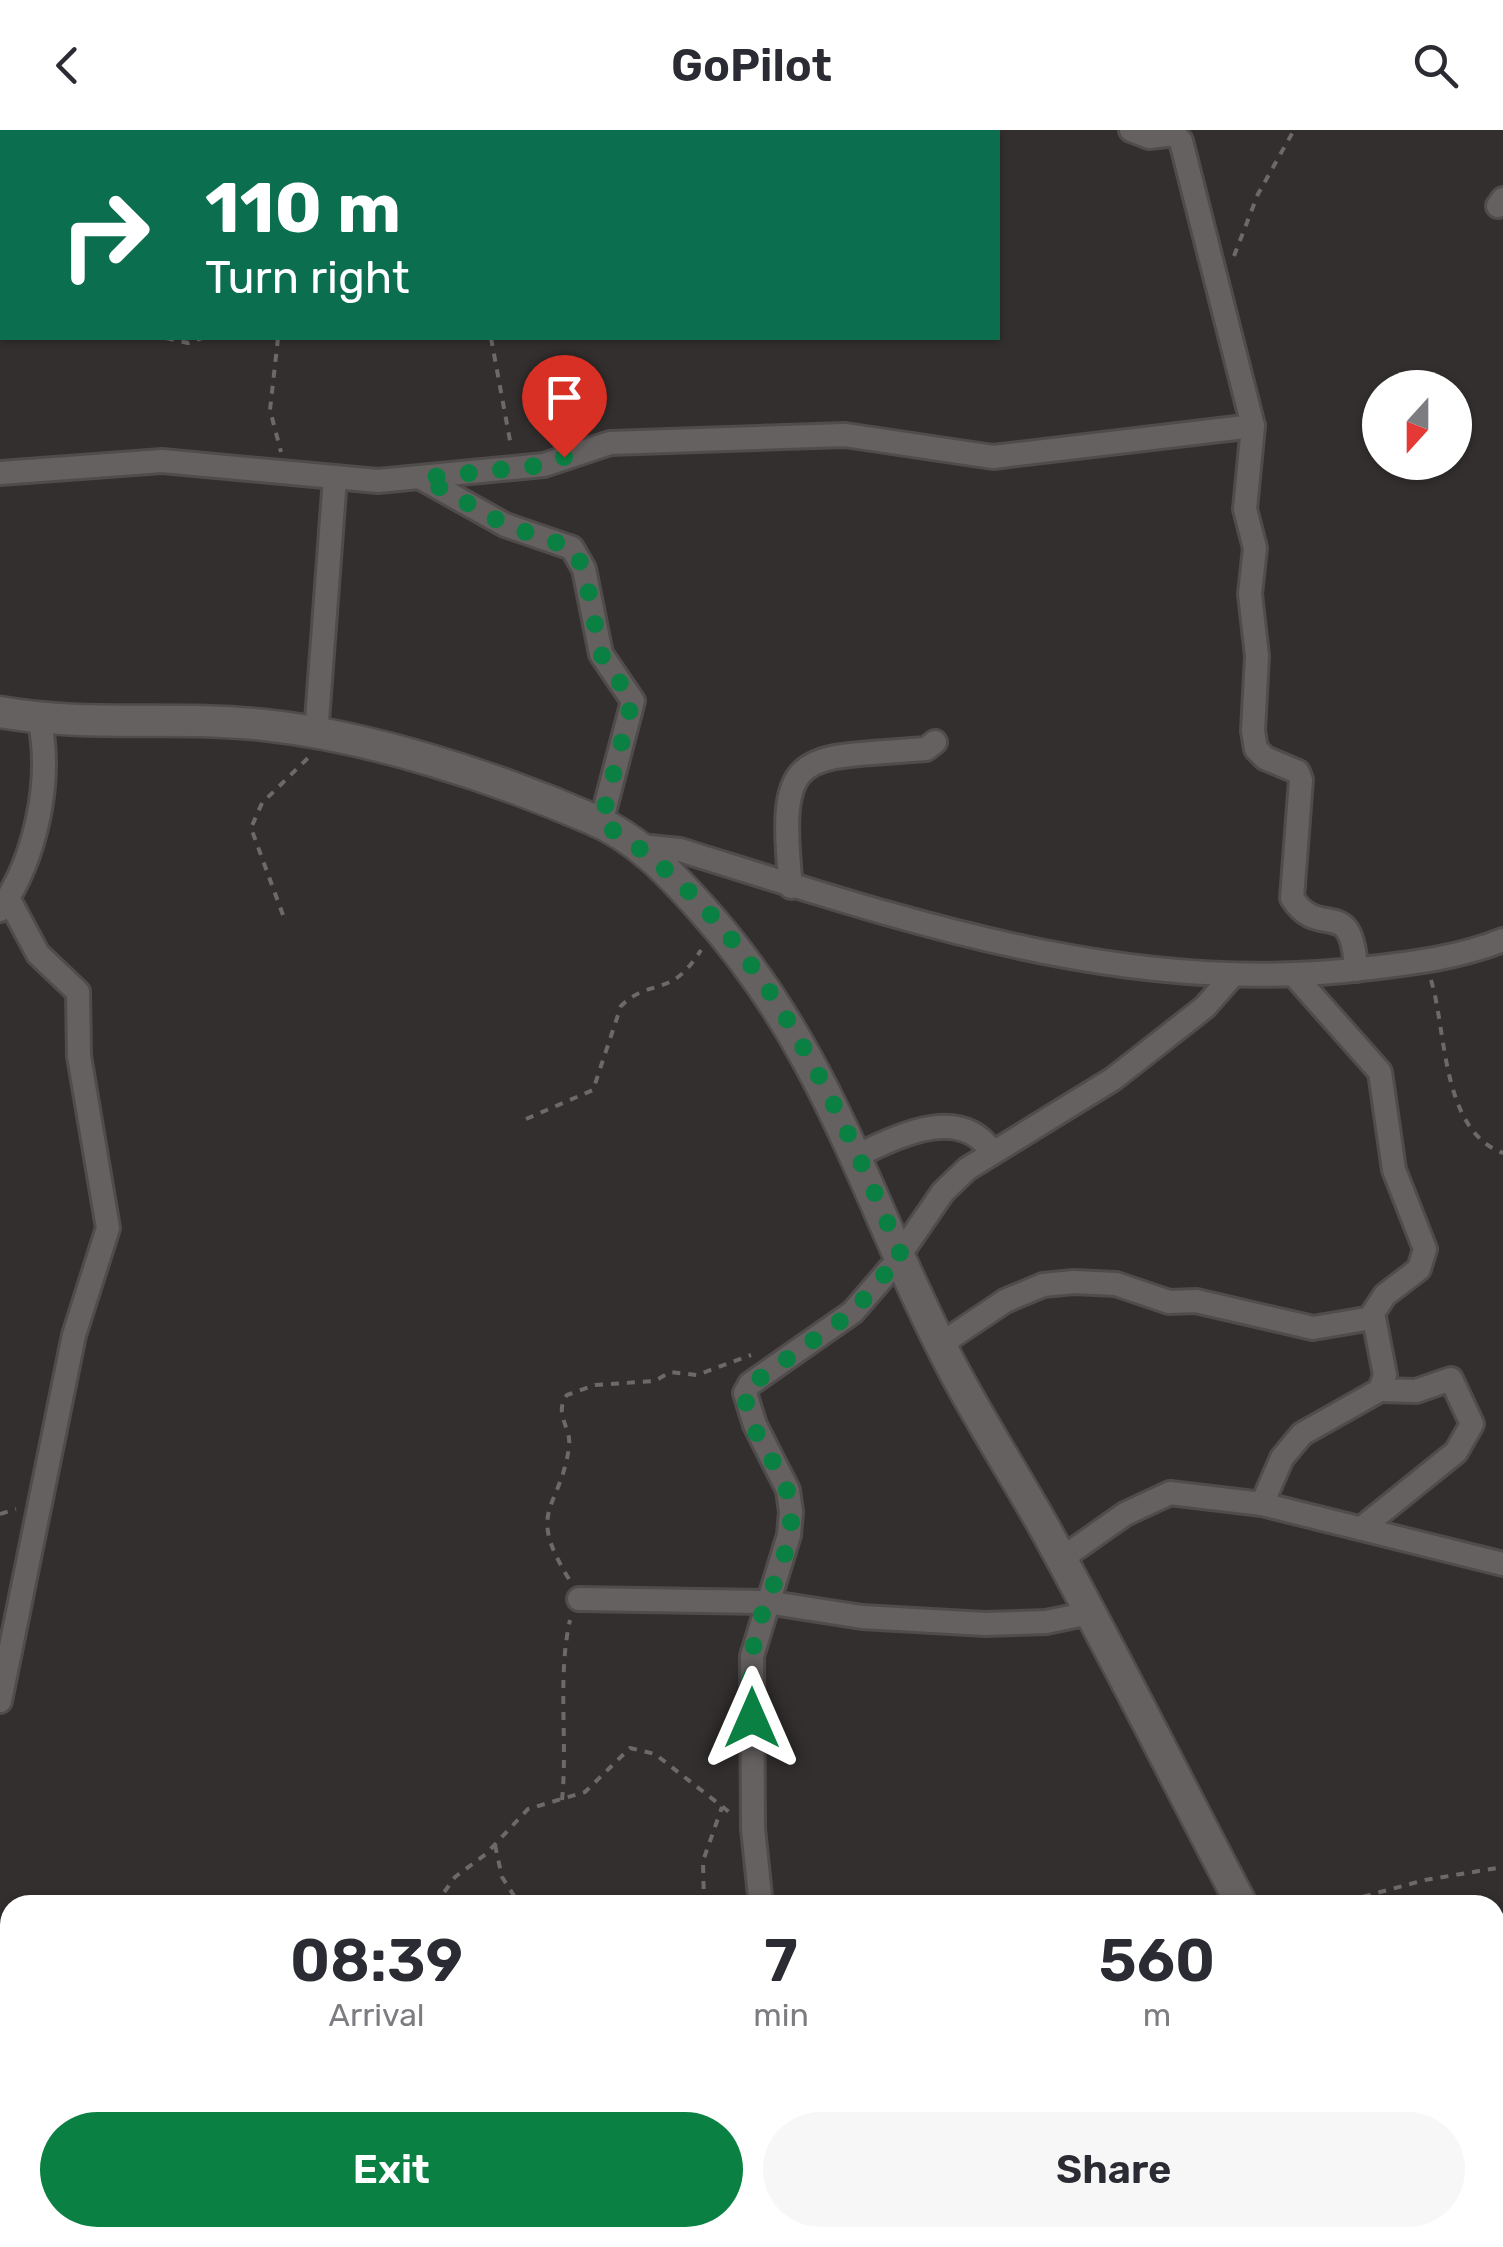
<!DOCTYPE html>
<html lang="en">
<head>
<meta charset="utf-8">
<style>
  :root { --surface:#fff; --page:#f7f7f7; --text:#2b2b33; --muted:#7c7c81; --accent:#0b8043 }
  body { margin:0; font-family:Rubik,sans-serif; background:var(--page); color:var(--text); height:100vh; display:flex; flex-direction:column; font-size:38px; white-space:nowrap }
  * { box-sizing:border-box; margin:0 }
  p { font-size:32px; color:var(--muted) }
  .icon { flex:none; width:55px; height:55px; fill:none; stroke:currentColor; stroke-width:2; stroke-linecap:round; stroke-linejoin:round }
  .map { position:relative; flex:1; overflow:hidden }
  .side { position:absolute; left:0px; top:1765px; width:1505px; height:352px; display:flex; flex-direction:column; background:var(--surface); border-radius:30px 30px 0 0; box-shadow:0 2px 8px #0004 }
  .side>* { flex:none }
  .top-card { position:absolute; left:0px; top:0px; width:1000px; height:210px; box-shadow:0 2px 8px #0004; background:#0b6e4f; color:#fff; overflow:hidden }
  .needle { width:65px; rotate:201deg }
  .tools { position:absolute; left:1362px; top:240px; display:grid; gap:20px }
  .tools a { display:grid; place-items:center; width:110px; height:110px; border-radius:50%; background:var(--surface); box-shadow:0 2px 8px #0004; font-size:50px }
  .pin { position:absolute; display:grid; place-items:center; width:85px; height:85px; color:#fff; margin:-102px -42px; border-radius:50% 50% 50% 0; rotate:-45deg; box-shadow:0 0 10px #0007 }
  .pin .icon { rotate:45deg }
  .me { position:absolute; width:110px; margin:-55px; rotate:0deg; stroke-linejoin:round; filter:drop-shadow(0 0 8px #0008) }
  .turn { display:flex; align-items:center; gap:35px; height:210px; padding:0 40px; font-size:45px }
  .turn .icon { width:130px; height:130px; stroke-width:2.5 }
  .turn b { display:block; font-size:70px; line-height:85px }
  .eta { display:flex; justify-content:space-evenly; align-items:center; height:170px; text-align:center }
  .eta b { font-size:60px; font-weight:600; line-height:70px }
  .button { display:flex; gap:20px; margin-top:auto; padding:20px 40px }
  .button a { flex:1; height:115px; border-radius:60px; background:var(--accent); color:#fff; font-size:40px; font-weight:600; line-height:115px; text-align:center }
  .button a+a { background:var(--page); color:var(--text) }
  header { display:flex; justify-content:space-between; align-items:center; height:130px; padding:0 40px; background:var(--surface); font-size:45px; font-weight:600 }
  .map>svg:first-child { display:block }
</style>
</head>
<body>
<header><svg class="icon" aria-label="back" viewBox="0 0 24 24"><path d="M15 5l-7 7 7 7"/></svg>GoPilot<svg class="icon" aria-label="search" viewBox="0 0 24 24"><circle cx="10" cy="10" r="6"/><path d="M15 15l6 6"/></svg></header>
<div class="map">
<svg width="1503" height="2117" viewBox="0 0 1503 2117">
  <rect width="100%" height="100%" fill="#322f2e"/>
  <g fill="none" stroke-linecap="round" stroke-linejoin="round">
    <defs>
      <g id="street">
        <path d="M1131,0L1149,7L1174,4L1181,11L1253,296L1245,379L1255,418L1250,464L1257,526L1253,601L1256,619L1265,628L1298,642L1301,650L1292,768C1320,812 1352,762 1356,840"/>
        <polyline points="1498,76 1503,69"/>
        <polyline points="0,343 162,331 378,351 544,335 610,313 845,305 993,327 1253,296"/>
        <polyline points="423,349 505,395 572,418 584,439 601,524 633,571 601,693"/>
        <polyline points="316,604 335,348"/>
        <path d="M640,716L680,720C905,790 1131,869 1370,838C1414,833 1461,827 1503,810"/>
        <path d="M791,757C776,615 801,629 926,619L935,612"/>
        <path d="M0,780C36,729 53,649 39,588"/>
        <path d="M858,1025C899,1006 960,974 992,1022"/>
        <polyline points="901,1123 943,1062 967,1039 1113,949 1205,877 1233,845"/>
        <polyline points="941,1214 1005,1171 1043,1155 1074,1152 1116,1154 1169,1172 1196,1171 1313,1198 1372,1188"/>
        <polyline points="1262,1374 1282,1328 1302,1304 1380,1260 1385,1245 1373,1183 1385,1165 1419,1139 1425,1119 1394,1040 1380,942 1294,845"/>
        <polyline points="1363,1397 1456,1322 1472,1294 1451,1249 1416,1261 1380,1260"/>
        <polyline points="1061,1429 1125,1384 1170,1363 1262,1374 1503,1434"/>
        <polyline points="579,1469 766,1472 862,1487 985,1494 1046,1492 1090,1483"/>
        <polyline points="0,1571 74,1205 108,1098 79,926 78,862 38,824 8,768"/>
        <polyline points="761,1775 753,1699 752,1526 789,1405 791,1382 788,1360 755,1295 745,1263 750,1254 853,1182 890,1139 903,1130"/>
        <polyline points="780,2108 780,2117"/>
      </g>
      <g id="secondary">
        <path d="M0,582C88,598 176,585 264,595C369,606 495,647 592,689C637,708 669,742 701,778C831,922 867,1076 954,1241C982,1294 1015,1345 1044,1397C1113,1522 1176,1649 1242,1775"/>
        <polyline points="1411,2108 1416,2117"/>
      </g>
    </defs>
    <use href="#street" stroke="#4f4c4b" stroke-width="28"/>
    <use href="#secondary" stroke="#4f4c4b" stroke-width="35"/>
    <g stroke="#6c6a69" stroke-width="4" stroke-dasharray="8 8" stroke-linecap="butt">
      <polyline points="470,0 470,2"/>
      <polyline points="249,2 249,0"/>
      <polyline points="1234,126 1258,64 1294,0"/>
      <polyline points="0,165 2,165"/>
      <polyline points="166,208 188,213 202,208"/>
      <polyline points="278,208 270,280 281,322"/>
      <polyline points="491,208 511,316"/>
      <polyline points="283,785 251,698 262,673 308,628"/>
      <path d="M1431,850C1447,902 1441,1000 1503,1023"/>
      <path d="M526,989L593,960L621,876C652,846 670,870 701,820"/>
      <polyline points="0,1384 16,1379"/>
      <path d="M569,1449C525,1378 560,1381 569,1317C572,1297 553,1285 567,1265L595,1255L655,1251L670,1242L697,1245L751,1225"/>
      <path d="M562,1670C568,1610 557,1548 570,1490"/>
      <polyline points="495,1715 502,1747 520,1775"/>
      <polyline points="435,1775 455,1747 486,1724 528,1679 585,1662 630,1618 655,1624 733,1685"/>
      <polyline points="704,1775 703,1731 722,1677"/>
      <polyline points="1332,1775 1425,1750 1503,1737"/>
    </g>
    <use href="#street" stroke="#656160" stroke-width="22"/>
    <use href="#secondary" stroke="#656160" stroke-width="30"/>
  </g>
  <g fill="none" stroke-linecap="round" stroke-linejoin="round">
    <path stroke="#0b8043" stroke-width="18" stroke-dasharray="0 32.4" d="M564,327L544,335L423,348L506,395L572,418L584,439L601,524L632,571L601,693C754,782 838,973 903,1130L890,1138L853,1182L746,1258C740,1299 788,1338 791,1379C794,1421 766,1464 756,1504C749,1532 751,1560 752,1588"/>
  </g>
</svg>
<div class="tools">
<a><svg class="needle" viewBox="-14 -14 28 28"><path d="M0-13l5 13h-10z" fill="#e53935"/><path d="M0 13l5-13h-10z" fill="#7c7c81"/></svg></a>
</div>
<div class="pin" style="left:564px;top:327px;background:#d93025"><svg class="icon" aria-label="arrive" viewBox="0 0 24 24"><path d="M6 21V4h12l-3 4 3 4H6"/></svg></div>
<svg class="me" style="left:752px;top:1588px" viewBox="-20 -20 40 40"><path d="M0-17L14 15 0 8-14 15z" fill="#0b8043" stroke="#fff" stroke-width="4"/></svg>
<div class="top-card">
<div class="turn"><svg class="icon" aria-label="right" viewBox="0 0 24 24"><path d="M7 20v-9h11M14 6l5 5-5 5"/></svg><div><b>110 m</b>Turn right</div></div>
</div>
<section class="side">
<div class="eta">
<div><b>08:39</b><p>Arrival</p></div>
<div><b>7</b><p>min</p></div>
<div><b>560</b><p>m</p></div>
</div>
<div class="button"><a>Exit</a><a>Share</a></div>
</section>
</div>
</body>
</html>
